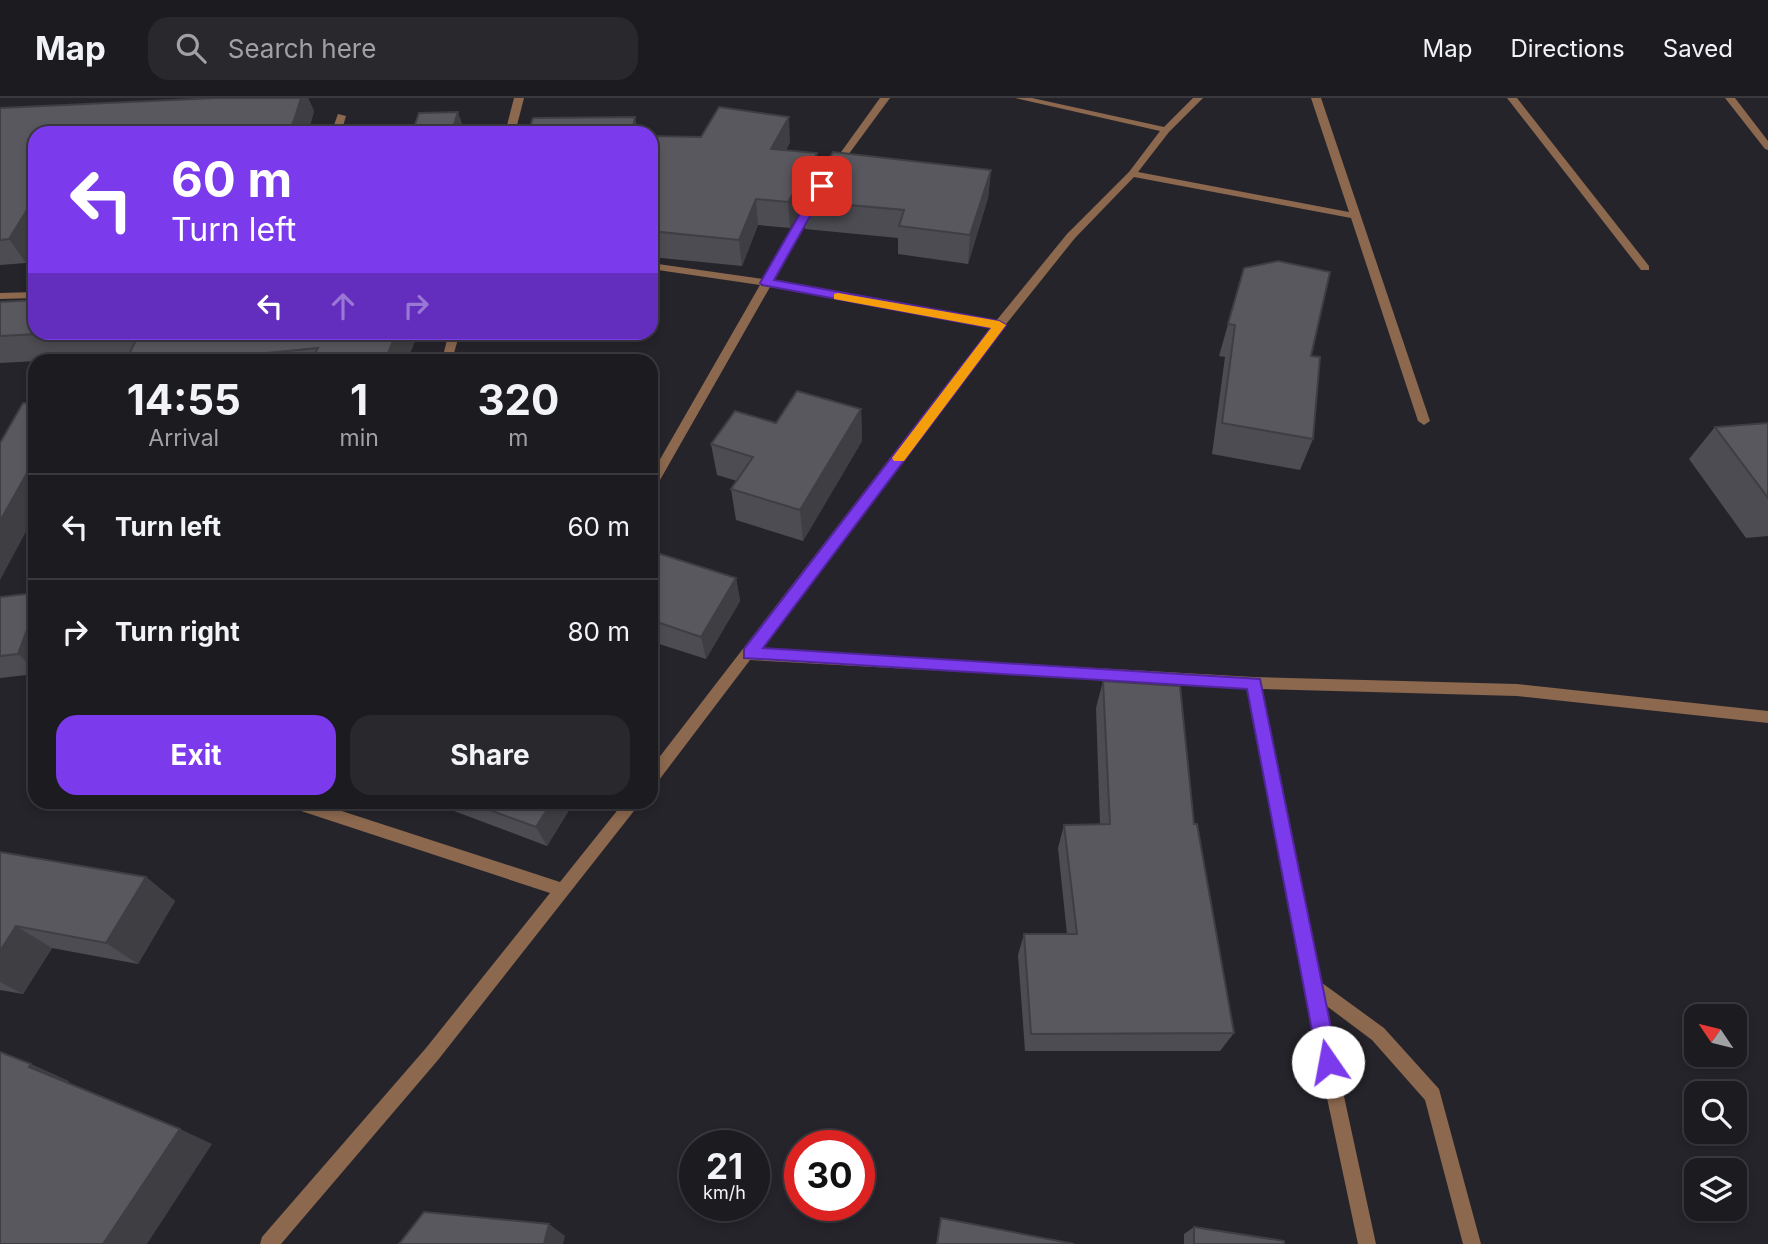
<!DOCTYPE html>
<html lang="en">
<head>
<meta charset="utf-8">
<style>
  :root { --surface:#1c1b20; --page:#29282d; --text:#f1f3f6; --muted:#a0a1a5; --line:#3a393e; --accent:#7c3aed }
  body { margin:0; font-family:Inter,sans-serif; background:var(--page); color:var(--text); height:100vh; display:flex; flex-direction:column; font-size:26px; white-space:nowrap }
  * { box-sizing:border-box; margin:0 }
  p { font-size:23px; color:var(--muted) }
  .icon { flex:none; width:38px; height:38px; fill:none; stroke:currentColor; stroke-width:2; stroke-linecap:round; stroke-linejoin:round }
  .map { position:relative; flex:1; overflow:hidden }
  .details { position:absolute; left:28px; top:256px; width:630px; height:455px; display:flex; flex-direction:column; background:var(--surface); border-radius:21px; box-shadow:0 4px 10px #0003,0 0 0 2px var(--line) }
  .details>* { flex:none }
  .banner { position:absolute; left:28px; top:28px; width:630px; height:214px; border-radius:21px; box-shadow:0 4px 10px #0003,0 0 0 2px var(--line); background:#7c3aed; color:#fff; overflow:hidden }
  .needle { width:46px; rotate:305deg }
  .buttons { position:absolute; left:1684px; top:906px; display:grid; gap:14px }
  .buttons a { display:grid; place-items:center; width:63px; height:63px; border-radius:14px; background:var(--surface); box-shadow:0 4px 10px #0003,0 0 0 2px var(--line); font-size:35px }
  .speed { position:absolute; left:679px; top:1032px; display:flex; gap:14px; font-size:35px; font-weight:700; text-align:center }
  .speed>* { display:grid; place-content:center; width:91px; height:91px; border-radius:50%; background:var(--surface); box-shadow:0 4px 10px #0003,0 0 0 2px var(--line); line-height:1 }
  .speed small { font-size:18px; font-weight:400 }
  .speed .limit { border:10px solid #d22; background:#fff; color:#111 }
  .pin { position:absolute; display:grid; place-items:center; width:60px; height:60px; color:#fff; margin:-30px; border-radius:14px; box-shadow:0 4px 10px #0006 }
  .me { position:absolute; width:77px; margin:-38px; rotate:348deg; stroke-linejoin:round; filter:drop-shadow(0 0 5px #0008) }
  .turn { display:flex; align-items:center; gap:24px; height:147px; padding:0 28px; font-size:32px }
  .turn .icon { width:91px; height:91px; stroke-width:2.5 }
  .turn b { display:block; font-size:49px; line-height:60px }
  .lanes { display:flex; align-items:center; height:66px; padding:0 28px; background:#0003; justify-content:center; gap:35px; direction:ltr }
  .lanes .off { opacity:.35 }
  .eta { display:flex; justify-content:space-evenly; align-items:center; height:119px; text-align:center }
  .eta b { font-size:42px; font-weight:700; line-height:49px }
  .cta { display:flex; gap:14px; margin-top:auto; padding:14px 28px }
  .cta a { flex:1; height:80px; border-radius:21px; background:var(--accent); color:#fff; font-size:28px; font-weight:700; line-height:80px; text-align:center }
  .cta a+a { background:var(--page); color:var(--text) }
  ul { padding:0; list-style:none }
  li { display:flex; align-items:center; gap:21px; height:105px; padding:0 28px; border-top:2px solid var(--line) }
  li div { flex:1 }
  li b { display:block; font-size:26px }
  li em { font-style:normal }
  header { display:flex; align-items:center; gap:42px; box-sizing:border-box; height:98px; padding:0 35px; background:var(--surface); border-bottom:2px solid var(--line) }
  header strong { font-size:33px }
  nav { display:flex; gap:38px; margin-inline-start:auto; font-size:24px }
  .search { width:490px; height:63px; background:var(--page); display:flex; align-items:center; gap:18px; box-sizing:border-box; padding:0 24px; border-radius:21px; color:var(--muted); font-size:26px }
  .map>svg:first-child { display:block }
</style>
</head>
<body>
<header>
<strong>Map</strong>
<div class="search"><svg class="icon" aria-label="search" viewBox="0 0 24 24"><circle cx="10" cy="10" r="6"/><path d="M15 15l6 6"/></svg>Search here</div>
<nav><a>Map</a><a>Directions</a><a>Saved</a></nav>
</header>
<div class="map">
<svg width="1768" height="1146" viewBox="0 0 1768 1146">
  <rect width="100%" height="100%" fill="#26242b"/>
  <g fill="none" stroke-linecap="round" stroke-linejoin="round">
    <g fill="#8b684e" fill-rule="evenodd">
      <polygon points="514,0 524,0 515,35 505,35"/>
      <polygon points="880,0 890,0 837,72 831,72 831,68"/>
      <polygon points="1015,0 1032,0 1164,29 1193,0 1203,0 1169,34 1138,74 1349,114 1311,0 1321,0 1430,323 1424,327 1418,323 1351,120 1134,79 1075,140 1003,230 759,551 1254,579 1517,586 1768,613 1768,625 1517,598 1262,591 1318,882 1384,930 1439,991 1481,1146 1463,1146 1425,1002 1372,942 1324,906 1376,1146 1358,1146 1303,887 1248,590 750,562 656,686 651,688 651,670 991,229 770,189 660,382 652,382 651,377 760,187 651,171 651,165 763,181 809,102 814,99 819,102 773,183 996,223 1067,136 1129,74 1160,33"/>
      <polygon points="1507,0 1517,0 1649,168 1649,172 1641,172"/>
      <polygon points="1725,0 1735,0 1768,43 1768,52 1765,51"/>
      <polygon points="338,16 346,18 341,35 331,35"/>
      <polygon points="35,194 35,200 0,201 0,195"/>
      <polygon points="449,234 460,234 452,262 442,262"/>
      <polygon points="287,704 314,704 560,784 624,704 641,704 438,962 281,1146 260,1146 262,1139 426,950 550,795 295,711 290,709"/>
    </g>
  </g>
  <g fill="#4d4c52">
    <polygon points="215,0 308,0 314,13 308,35 35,35 35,151 26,165 0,167 0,10"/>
    <polygon points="651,38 790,44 786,52 817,55 819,78 991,72 988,100 968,166 898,156 898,140 805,131 804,106 790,130 758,127 742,168 651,159"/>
    <polygon points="1244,170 1311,258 1313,341 1300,372 1212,356 1225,259 1219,258"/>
    <polygon points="0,204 35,234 419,234 407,262 126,262 128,258 0,265"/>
    <polygon points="861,311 862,343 803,443 736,422 731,391 737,383 717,377 711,346 776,325"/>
    <polygon points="1768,325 1768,438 1746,440 1689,361 1715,329"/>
    <polygon points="651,453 736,480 740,503 706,561 653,544 651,547"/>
    <polygon points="35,495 35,576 0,580 0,499"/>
    <polygon points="1103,583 1194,726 1234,935 1220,953 1025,953 1018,857 1024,836 1067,836 1058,750 1064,727 1100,726 1096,610"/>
    <polygon points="447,704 574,704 547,748 454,713"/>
    <polygon points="0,754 146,779 175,803 138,866 52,850 23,896 0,892"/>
    <polygon points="1194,1129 1284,1146 1184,1146 1184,1136"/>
  </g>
  <g fill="#3f3e42">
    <polygon points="301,0 308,0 314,13 308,35 289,35"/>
    <polygon points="458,14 465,35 451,35"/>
    <polygon points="635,19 638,35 632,35"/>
    <polygon points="789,19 790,44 773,77 771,51"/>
    <polygon points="817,55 819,81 804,103 804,106 790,130 788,104"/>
    <polygon points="991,72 988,100 968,166 970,137"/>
    <polygon points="756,101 758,127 742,168 739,142"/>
    <polygon points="30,107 35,115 35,151 26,165 9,141"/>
    <polygon points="397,234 419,234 407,262 385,262"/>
    <polygon points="861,311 862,343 803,443 800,412"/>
    <polygon points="35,361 35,417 0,482 0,423"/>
    <polygon points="736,480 740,503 706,561 701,539"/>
    <polygon points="35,510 35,572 18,556"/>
    <polygon points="552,704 574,704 547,748 536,729"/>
    <polygon points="146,779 175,803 138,866 106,845"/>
    <polygon points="16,828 52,850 23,896 0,884 0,853"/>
    <polygon points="31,966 69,983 66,986 29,969"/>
    <polygon points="180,1031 212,1046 147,1146 103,1146"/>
    <polygon points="549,1126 565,1138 563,1146 544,1146"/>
  </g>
  <g fill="#5a585f" stroke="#3f3e42" stroke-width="2">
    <polygon points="215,0 301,0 295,19 289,35 35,35 35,107 30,107 9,141 0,142 0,10"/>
    <polygon points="719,9 789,19 771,51 817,55 788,104 756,101 739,142 651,133 651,38 701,39"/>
    <polygon points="458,14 451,35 412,35 419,15"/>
    <polygon points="635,19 632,35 528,35 533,20"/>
    <polygon points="833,54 991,72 970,137 899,128 904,112 804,103"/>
    <polygon points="1278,163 1330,174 1311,258 1320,259 1313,341 1222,325 1235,227 1228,226 1244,170"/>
    <polygon points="35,202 35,234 76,234 0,238 0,204"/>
    <polygon points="140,234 397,234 385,262 311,262 318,250 215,260 214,262 126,262"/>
    <polygon points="797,293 861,311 800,412 731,391 753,359 711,346 735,313 776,325"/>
    <polygon points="23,305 35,305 35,361 0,423 0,345"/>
    <polygon points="1768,325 1768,400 1715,329"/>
    <polygon points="651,453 736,480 701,539 651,522"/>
    <polygon points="35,495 35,510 18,556 0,558 0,499"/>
    <polygon points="1103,583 1180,588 1194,726 1197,726 1234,935 1031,936 1024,836 1077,836 1064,727 1110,726"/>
    <polygon points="468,704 552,704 536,729"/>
    <polygon points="0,754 146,779 106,845 16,828 0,853"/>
    <polygon points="0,954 31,966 29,969 180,1031 103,1146 0,1146"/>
    <polygon points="424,1114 549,1126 544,1146 399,1146"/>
    <polygon points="941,1120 1074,1146 937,1146"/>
    <polygon points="1194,1129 1284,1143 1284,1146 1194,1146"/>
  </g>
  <polygon fill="#7c3aed" stroke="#51269a" stroke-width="2" points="822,85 827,88 774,182 999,223 1006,227 763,550 1260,581 1338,964 1335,971 1328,974 1321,971 1318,964 1247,591 744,560 744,551 991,230 762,187 760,185 816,88"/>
  <polygon fill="#f59e0b" points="838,195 999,223 1006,227 904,363 894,363 892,360 991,230 834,201 834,196"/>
</svg>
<div class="buttons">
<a><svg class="needle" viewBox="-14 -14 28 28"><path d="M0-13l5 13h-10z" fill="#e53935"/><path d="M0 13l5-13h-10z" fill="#a0a1a5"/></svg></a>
<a><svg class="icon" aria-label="search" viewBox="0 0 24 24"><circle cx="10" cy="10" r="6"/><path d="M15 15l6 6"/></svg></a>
<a><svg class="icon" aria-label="layers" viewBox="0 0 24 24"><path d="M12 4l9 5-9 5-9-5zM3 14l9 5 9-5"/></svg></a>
</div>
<div class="speed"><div>21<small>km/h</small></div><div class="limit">30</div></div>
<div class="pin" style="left:822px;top:88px;background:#d93025"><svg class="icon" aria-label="arrive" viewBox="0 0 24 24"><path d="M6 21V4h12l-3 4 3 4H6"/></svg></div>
<svg class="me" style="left:1328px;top:964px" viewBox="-20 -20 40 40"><circle r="19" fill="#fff"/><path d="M0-13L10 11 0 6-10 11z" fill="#7c3aed"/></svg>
<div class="banner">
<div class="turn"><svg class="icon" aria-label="left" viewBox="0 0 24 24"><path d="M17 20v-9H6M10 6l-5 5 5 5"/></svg><div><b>60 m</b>Turn left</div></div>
<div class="lanes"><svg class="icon" aria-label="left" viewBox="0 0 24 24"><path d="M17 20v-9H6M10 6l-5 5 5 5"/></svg><svg class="icon off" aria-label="ahead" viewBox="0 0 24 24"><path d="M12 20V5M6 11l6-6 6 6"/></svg><svg class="icon off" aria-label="right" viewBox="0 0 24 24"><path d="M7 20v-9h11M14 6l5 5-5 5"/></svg></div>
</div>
<section class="details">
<div class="eta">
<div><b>14:55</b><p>Arrival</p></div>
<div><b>1</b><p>min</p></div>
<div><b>320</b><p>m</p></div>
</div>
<ul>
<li><svg class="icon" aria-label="left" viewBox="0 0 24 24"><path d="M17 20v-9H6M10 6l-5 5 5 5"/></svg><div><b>Turn left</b></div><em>60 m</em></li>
<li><svg class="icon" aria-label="right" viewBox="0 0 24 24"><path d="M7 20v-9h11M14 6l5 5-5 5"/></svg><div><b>Turn right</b></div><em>80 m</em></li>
</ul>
<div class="cta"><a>Exit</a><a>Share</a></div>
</section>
</div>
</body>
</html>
